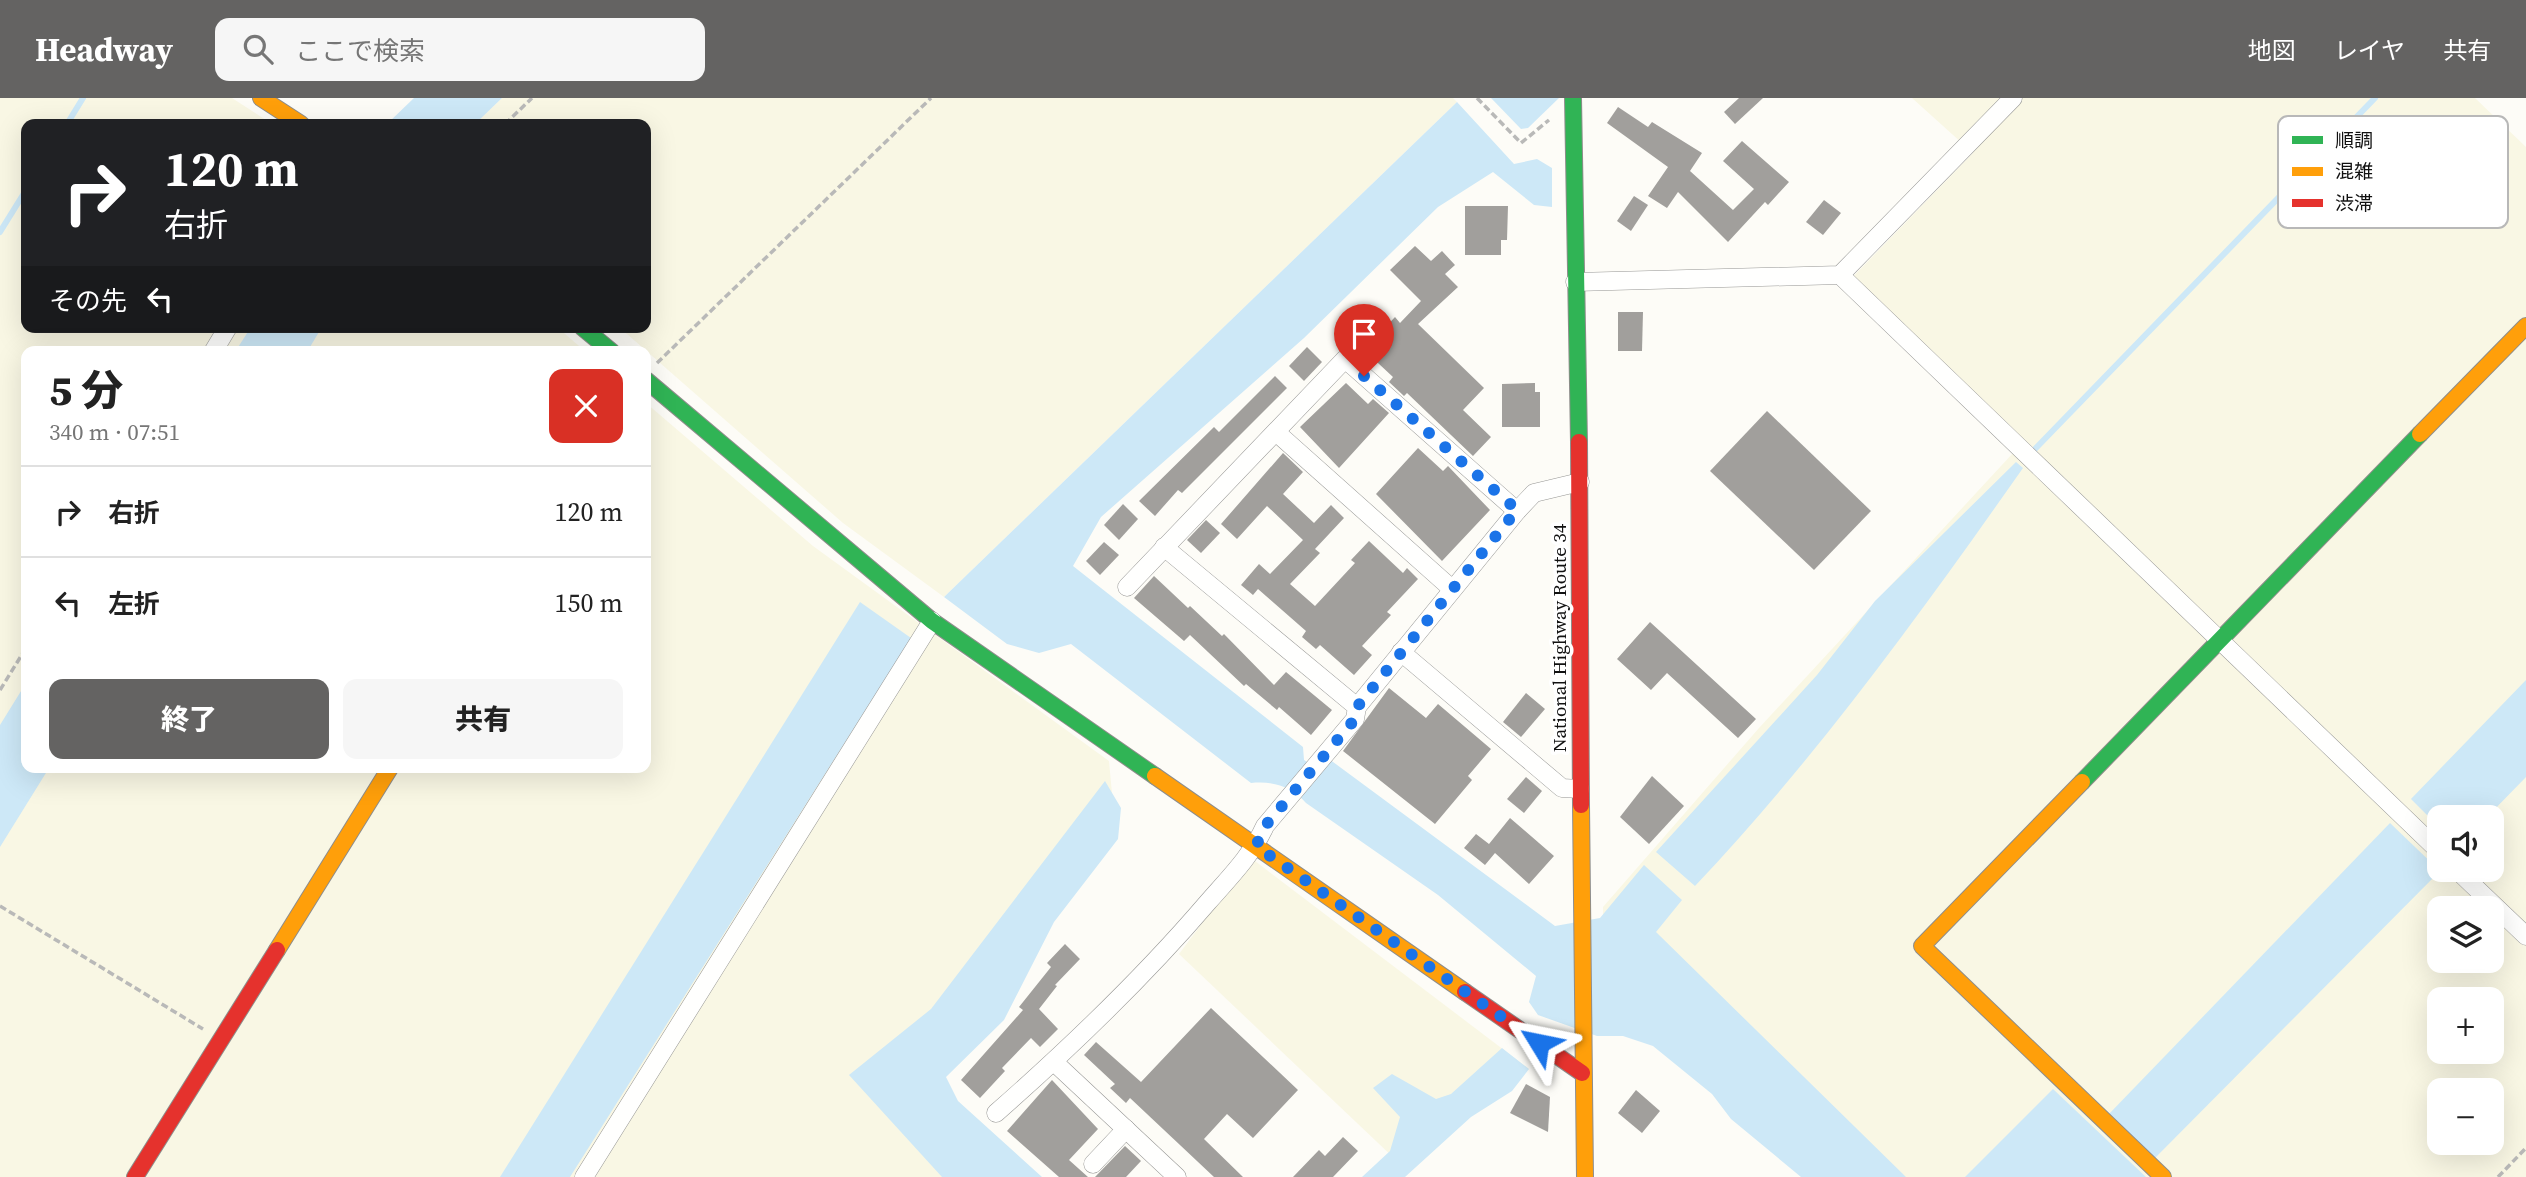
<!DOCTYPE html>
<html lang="ja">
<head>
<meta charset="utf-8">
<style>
  :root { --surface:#fff; --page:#f6f6f6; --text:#222; --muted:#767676; --line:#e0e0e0; --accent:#646362 }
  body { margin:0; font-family:"Source Serif 4","Noto Sans JP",serif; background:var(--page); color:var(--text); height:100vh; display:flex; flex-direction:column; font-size:26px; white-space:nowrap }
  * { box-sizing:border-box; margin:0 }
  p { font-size:23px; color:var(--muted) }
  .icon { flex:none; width:38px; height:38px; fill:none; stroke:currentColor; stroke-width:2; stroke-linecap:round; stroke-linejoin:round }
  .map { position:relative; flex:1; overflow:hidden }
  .panel { position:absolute; left:21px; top:248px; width:630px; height:427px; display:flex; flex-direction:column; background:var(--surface); border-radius:14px; box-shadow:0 7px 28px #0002 }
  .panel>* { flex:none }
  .top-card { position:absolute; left:21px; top:21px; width:630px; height:214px; border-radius:14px; box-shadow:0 7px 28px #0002; background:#202124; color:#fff; overflow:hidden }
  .fabs { position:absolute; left:2427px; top:707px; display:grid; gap:14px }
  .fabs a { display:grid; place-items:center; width:77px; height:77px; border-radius:14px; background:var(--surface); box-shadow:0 7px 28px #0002; font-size:35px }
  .pin { position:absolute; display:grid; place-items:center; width:60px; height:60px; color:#fff; margin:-72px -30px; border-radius:50% 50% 50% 0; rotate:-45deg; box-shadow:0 0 7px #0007 }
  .pin .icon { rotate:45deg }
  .me { position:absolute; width:77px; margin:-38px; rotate:305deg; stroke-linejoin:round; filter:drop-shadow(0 0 5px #0008) }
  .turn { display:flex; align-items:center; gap:24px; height:147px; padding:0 28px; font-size:32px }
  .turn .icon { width:91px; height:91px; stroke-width:2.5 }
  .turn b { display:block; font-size:49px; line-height:60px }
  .then { display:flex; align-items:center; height:66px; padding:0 28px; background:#0003; gap:14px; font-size:26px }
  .round { display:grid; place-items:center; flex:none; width:74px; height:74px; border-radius:14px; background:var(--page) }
  .overview { display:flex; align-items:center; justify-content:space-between; height:119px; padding:0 28px }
  h1 { font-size:42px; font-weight:800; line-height:52px }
  .primary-button { display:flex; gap:14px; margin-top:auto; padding:14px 28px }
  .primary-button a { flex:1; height:80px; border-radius:14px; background:var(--accent); color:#fff; font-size:28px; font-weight:800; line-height:80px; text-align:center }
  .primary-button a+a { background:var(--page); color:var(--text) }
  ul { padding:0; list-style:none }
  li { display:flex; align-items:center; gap:21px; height:91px; padding:0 28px; border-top:2px solid var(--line) }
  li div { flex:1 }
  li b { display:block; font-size:26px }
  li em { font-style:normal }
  header { display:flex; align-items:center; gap:42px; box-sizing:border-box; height:98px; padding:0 35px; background:var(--accent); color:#fff }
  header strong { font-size:33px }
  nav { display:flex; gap:38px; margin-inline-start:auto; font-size:24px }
  .search { width:490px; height:63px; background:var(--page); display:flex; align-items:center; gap:18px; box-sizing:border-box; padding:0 24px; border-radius:14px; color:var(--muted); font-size:26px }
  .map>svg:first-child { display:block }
</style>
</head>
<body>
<header>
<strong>Headway</strong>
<div class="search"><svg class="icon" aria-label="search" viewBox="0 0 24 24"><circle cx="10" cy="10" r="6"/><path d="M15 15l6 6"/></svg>ここで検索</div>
<nav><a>地図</a><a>レイヤ</a><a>共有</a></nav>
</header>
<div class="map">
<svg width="2526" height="1079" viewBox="0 0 2526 1079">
  <rect width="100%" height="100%" fill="#fdfcf7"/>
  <g fill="#f9f7e4" fill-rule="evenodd">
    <polygon points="0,0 232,0 272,26 26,26 26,229 557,229 586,254 26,254 26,670 646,670 646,305 813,448 1109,663 1115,728 924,984 1021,1079 0,1079"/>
    <polygon points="502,0 1453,0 1457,4 944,499 843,425 619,229 646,229 646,26 475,26"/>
    <path d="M1912,0H2475L2526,49V1079H1818L1677,954L1605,925L1603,809L1759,630L2013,355L1842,190L1973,55ZM2440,719H2492V772H2440ZM2440,810H2492V863H2440ZM2440,901H2492V954H2440ZM2440,992H2492V1045H2440Z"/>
    <polygon points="1255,763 1529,971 1396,1062 1179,856 1221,800"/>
  </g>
  <g fill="#cde8f7">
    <polygon points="414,0 502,0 475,26 387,26"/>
    <polygon points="1491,0 1559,0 1528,30 1521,31"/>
    <path d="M1457,4L1514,66L1537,61L1552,70V109L1534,107L1493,74L1438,109L1304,240L1101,419L1073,468L1303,649L1304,662L1321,672L1329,661L1555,828L1600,820L1644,767L1682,802L1656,834L1906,1079H1801L1731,1021L1712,996L1653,948L1623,938H1597L1538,917L1529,904L1536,878L1438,797L1306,705C1291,688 1274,683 1251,685L1071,546L1039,555L1007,546L944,499Z"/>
    <polygon points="251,229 322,229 307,254 235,254"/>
    <path d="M2016,364L2023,370C1921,515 1817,659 1695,788L1656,754L1817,577L1875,503Z"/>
    <polygon points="860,504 911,540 570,1079 500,1079"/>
    <polygon points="2526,582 2526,679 2487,719 2440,719 2439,729 2411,701"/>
    <polygon points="26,585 26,670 49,670 0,749 0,627"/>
    <polygon points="1105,683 1121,710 1118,741 1054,824 1004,922 946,979 958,1003 1042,1079 942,1079 849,977 931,911"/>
    <polygon points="2390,725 2440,773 2154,1061 2108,1017"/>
    <polygon points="1502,950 1529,971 1512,993 1471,1019 1405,1079 1362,1079 1390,1053 1400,1019 1373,990 1392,976 1436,1001 1451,996"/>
    <polygon points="2053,991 2146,1079 1965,1079"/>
  </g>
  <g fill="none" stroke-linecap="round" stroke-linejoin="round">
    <g stroke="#cde8f7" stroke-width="6">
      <polyline points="67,26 83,0"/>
      <polyline points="0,134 26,92"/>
      <polyline points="2035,351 2375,0"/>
    </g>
  </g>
  <g fill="#a19f9c">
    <polygon points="1739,0 1763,0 1735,26 1724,14"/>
    <polygon points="1618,9 1648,29 1652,24 1702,55 1690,73 1733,112 1754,91 1723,63 1742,43 1789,84 1768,107 1765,104 1728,144 1678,94 1667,110 1648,98 1668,69 1607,25"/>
    <polygon points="1634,98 1648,107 1631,133 1617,123"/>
    <polygon points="1824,102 1841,115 1823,137 1806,124"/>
    <polygon points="1465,108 1508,108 1507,142 1501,142 1501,157 1465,157"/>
    <polygon points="1415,148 1431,163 1442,153 1455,167 1445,176 1458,189 1418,226 1484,290 1463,312 1491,339 1473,358 1407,295 1404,298 1389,284 1393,279 1364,252 1395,219 1400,225 1421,203 1390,172"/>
    <polygon points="1618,214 1643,214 1642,253 1618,253"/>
    <polygon points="1307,249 1322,264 1304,283 1289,268"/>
    <polygon points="1275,278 1287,290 1182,395 1178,392 1155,418 1139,403 1214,329 1219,334"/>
    <polygon points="1346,285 1368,306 1373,301 1389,315 1339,370 1300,329"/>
    <polygon points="1535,285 1535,294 1540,294 1540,329 1502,329 1502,286"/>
    <polygon points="1767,313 1871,413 1814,472 1710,373"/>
    <polygon points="1418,350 1443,373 1448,368 1490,412 1442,463 1376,396"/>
    <polygon points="1283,355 1303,374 1283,396 1314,425 1331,407 1344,420 1315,451 1320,455 1290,486 1315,508 1355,465 1351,462 1369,443 1403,475 1407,470 1418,481 1387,514 1391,517 1362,548 1372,557 1354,577 1320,547 1316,551 1302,539 1306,533 1258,491 1253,497 1241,487 1259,466 1270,476 1303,442 1267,408 1237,441 1221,426"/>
    <polygon points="1123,406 1138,421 1119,442 1104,427"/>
    <polygon points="1206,422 1220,435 1201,455 1187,442"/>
    <polygon points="1104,444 1119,457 1100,477 1086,463"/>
    <polygon points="1154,478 1188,510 1190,508 1222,538 1224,536 1274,587 1286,574 1332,612 1311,637 1279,609 1277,612 1246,586 1244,588 1190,537 1184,543 1134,500"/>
    <polygon points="1650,524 1756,621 1738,640 1667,575 1651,592 1617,561"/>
    <polygon points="1389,590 1426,620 1438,606 1491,651 1468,678 1472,682 1435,726 1343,653"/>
    <polygon points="1526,595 1545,611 1521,639 1503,624"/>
    <polygon points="1652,678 1684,708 1649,746 1620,719"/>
    <polygon points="1526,679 1542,693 1524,715 1507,701"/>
    <polygon points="1510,720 1554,758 1529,786 1495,755 1485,767 1464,750 1476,736 1489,746"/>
    <polygon points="1065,846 1080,861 1055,887 1057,888 1039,911 1058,931 1040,949 1031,940 1002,970 1005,973 980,1000 961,982 1023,912 1019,909 1051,869 1047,865"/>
    <polygon points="1211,910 1298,992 1253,1040 1227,1016 1204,1041 1243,1079 1214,1079 1130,1000 1126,1005 1110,990 1115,986 1084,957 1096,944 1141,984"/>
    <polygon points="1052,982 1098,1031 1069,1062 1088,1079 1059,1079 1007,1033"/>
    <polygon points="1526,986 1550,999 1548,1034 1510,1015"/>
    <polygon points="1636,992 1660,1013 1642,1035 1618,1015"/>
    <polygon points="1343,1039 1358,1053 1333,1079 1293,1079 1319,1052 1325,1058"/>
    <polygon points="1125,1048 1141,1063 1126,1079 1095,1079"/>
  </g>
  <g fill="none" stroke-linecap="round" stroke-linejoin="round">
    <defs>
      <g id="street">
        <polyline points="1840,177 2440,754"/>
        <polyline points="1575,184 1840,177 2013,0"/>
        <polyline points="213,254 228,229"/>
        <polyline points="1276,334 1452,491"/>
        <polyline points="1127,489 1345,261 1517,413"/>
        <polyline points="1401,554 1562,690 1580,691"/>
        <polyline points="1357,609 1517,413 1534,395 1580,384"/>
        <polyline points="2457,772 2526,838"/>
        <polyline points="1054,964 1177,1079"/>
        <path d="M996,1015C1071,949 1143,880 1208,804C1229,780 1252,757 1265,728L1355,621L1357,609L1164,449"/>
        <polyline points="1093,1066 1126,1031"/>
        <polyline points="584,1079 932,523"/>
      </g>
      <g id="fast">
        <polyline points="1573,0 1579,344"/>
        <polyline points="582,229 612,254"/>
        <polyline points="646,282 932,523 1155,678"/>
        <polyline points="2082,684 2420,336"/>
      </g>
      <g id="slow">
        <polyline points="261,0 301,26"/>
        <polyline points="2420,336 2526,228"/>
        <polyline points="1155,678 1465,894"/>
        <polyline points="2082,684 1922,848 2163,1079"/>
        <polyline points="1581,707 1585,1079"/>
        <polyline points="277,852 390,670"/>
      </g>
      <g id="jam">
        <polyline points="1579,344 1581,707"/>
        <polyline points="1465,894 1582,975"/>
        <polyline points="135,1079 277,852"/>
      </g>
    </defs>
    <use href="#street" stroke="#979795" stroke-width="19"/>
    <use href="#fast" stroke="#8e8d8b" stroke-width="18"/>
    <use href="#slow" stroke="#8e8d8b" stroke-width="18"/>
    <use href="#jam" stroke="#8e8d8b" stroke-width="18"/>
    <g stroke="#b9b9b8" stroke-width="3.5" stroke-dasharray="7 3.5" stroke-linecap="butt">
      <polyline points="1477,0 1521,45 1549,22"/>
      <polyline points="505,26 532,0"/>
      <polyline points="657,265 931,0"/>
      <polyline points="0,592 26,550"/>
      <polyline points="0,808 203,931"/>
      <polyline points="2498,1079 2526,1050"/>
    </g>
    <use href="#street" stroke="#fffffe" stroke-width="18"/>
    <use href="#fast" stroke="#30b455" stroke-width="16"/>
    <use href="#slow" stroke="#ff9f0a" stroke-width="16"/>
    <use href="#jam" stroke="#e5322d" stroke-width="16"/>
  </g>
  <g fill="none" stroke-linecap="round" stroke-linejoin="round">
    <polyline stroke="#1a73e8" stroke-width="12" stroke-dasharray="0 21.6" points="1364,278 1517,412 1357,609 1355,621 1265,728 1256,748 1539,945"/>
  </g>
  <g text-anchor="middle" stroke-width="7" stroke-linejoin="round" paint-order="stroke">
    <g font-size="19" fill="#111" stroke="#fff">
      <text transform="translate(1559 540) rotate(-90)" y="7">National Highway Route 34</text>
    </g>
  </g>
  <rect x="2278" y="18" width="230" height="112" rx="10" fill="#fff" stroke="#b8b8b8" stroke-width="2"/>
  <rect x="2292" y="38" width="31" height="8" fill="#30b455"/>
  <rect x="2292" y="69" width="31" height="9" fill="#ff9f0a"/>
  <rect x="2292" y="101" width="31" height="8" fill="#e5322d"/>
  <g font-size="19" fill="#111">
    <text x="2335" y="49">順調</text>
    <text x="2335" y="80">混雑</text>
    <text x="2335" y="112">渋滞</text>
  </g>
</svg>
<div class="fabs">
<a><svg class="icon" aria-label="sound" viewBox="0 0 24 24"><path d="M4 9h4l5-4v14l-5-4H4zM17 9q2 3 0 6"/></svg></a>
<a><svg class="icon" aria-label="layers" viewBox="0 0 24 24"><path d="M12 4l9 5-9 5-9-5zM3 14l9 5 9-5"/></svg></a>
<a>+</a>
<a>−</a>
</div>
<div class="pin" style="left:1364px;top:278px;background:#d93025"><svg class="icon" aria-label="arrive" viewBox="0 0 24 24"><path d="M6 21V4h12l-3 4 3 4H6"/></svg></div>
<svg class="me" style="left:1539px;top:945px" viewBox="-20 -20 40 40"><path d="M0-17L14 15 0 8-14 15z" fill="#1a73e8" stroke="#fff" stroke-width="4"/></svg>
<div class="top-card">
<div class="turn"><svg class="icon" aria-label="right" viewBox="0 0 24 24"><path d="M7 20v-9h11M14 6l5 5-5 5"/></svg><div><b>120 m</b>右折</div></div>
<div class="then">その先<svg class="icon" aria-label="left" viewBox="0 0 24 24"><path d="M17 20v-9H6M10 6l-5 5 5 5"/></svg></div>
</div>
<section class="panel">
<div class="overview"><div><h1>5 分</h1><p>340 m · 07:51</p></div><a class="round" style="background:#d93025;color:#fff"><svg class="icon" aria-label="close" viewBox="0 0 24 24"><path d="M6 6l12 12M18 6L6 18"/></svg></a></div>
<ul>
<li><svg class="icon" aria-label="right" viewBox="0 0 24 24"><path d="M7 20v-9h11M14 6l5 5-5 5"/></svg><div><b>右折</b></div><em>120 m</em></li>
<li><svg class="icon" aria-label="left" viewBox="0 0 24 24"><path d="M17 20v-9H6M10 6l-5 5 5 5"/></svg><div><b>左折</b></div><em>150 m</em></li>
</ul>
<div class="primary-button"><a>終了</a><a>共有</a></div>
</section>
</div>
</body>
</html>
